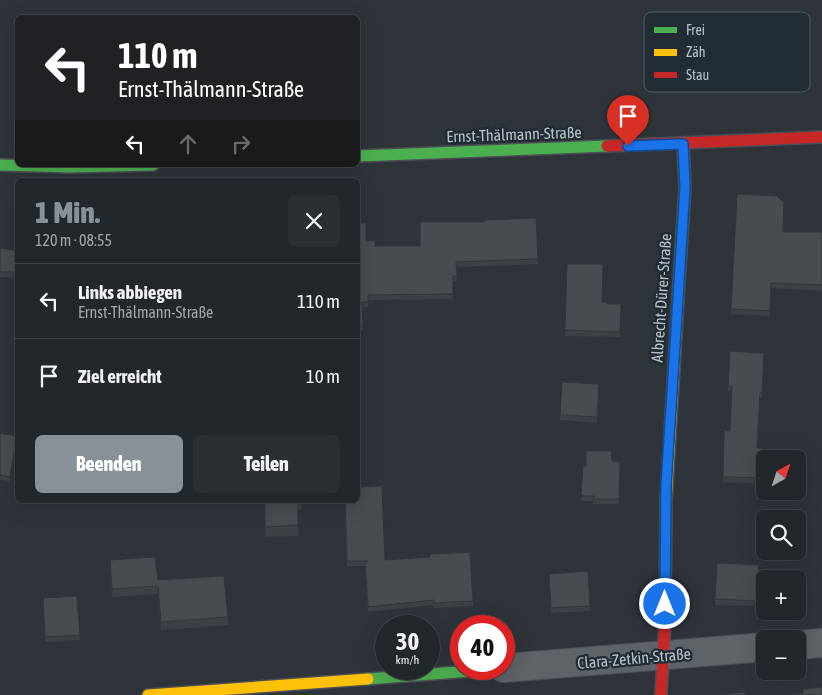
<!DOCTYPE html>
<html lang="de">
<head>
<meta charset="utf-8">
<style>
  :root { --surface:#22272c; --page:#2a2f34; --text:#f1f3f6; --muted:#a2a5a9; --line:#3f4448; --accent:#889098 }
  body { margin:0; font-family:"Asap Condensed",sans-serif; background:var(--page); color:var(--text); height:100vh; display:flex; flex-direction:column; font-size:19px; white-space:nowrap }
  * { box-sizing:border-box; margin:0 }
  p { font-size:16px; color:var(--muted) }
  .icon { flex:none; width:28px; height:28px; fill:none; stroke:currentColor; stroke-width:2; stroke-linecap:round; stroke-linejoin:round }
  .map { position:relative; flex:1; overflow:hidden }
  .drawer { position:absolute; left:15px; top:178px; width:345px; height:325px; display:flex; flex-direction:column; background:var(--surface); border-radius:8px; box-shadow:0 5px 20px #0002,0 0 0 1px var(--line) }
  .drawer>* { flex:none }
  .hud { position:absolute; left:15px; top:15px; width:345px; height:152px; border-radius:8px; box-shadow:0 5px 20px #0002,0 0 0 1px var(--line); background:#202124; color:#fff; overflow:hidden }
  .needle { width:32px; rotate:40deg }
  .fabs { position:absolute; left:756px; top:450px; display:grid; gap:10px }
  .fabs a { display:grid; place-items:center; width:50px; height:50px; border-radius:8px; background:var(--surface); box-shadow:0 5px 20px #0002,0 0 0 1px var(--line); font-size:25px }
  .speed { position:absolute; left:375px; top:615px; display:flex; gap:10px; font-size:25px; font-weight:700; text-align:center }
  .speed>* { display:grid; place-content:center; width:65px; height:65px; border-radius:50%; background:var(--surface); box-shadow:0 5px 20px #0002,0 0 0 1px var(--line); line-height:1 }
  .speed small { font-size:12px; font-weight:400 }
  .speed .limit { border:8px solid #d22; background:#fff; color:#111 }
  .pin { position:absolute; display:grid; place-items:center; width:42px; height:42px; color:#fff; margin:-51px -21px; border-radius:50% 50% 50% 0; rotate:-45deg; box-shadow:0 0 5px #0007 }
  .pin .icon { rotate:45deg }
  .me { position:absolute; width:55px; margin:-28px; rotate:0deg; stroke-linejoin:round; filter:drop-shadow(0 0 4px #0008) }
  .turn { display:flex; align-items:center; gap:18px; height:105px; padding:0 20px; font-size:22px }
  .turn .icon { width:65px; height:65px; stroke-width:2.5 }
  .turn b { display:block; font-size:35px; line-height:42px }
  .lanes { display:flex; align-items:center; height:48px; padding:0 20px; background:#0003; justify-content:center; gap:25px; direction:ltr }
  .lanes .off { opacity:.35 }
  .round { display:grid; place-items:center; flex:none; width:52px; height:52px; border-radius:8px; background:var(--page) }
  .summary { display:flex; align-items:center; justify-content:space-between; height:85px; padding:0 20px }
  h1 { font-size:30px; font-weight:800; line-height:38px; color:var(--accent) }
  .button { display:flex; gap:10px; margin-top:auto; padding:10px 20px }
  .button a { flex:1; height:58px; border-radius:8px; background:var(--accent); color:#fff; font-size:20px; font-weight:800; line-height:58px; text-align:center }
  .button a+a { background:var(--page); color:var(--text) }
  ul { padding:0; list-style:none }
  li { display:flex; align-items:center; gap:15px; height:75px; padding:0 20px; border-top:1px solid var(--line) }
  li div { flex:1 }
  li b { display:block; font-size:19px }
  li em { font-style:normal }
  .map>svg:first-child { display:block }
</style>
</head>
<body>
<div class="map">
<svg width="822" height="695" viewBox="0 0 822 695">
  <rect width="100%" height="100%" fill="#2e343a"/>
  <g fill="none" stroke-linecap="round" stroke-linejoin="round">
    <defs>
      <g id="street">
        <polyline points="798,645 822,643"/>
        <polyline points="504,668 765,647"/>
      </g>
      <g id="fast">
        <polyline points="358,156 607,146"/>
        <polyline points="0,165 69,167 153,165"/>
        <polyline points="678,300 685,187 683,143"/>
        <polyline points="368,679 496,669"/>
      </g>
      <g id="slow">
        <polyline points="666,502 678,300"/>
        <polyline points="148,695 368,679"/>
      </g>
      <g id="jam">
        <polyline points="607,146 822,137"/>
        <polyline points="661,695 665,621 666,502"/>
      </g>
    </defs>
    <use href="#street" stroke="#4c5055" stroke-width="30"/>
    <use href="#fast" stroke="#4c5055" stroke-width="14"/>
    <use href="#slow" stroke="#4c5055" stroke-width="14"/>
    <use href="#jam" stroke="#4c5055" stroke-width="14"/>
    <use href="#street" stroke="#5e6368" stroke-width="28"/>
    <use href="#fast" stroke="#4caf50" stroke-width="11"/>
    <use href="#slow" stroke="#ffc107" stroke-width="11"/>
    <use href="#jam" stroke="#c62828" stroke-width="11"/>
  </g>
  <g fill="#3c4145">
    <polygon points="536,218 538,264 456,267 457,281 453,281 453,299 368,300 368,307 362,307 363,330 358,330 358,223 366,241 375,246 420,246 484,222"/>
    <polygon points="783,232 822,232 822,291 771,288 770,316 731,314 731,309"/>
    <polygon points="0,248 18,251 18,277 0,277"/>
    <polygon points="567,264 602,302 607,304 621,304 620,337 565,336"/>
    <polygon points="764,353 762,398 760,398 757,448 763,448 763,484 723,482 723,477 730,431 732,392 728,391 728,386"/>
    <polygon points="599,389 597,423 560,420 560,415"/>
    <polygon points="0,433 17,441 10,482 0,480"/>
    <polygon points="612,461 620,462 619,504 593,504 593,501 581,501 583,466"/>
    <polygon points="264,500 302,500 302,510 298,510 298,536 265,537"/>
    <polygon points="345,500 385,560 473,601 473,606 434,608 434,605 368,612 365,566 347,566"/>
    <polygon points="110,560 158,580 228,617 228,625 161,630 158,594 112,597"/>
    <polygon points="717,563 759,565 757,606 715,605"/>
    <polygon points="549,574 590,606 590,611 551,613"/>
    <polygon points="43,603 80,635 80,640 45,642"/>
  </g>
  <polygon fill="#313538" points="17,436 17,441 10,482 10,477"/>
  <g fill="#464c50" stroke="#313538">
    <polygon points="737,194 777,196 784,203 783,232 822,232 822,285 771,283 770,311 731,309"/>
    <polygon points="536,218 538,259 456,262 457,276 453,276 453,294 368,295 368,302 362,302 363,324 358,325 358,223 366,223 366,241 375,240 375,246 420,246 420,222 484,222 484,220"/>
    <polygon points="0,248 18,251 18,272 0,272"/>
    <polygon points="567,264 603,264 602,302 606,302 607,304 621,304 620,332 565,330"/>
    <polygon points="730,351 764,353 762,393 760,393 757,448 763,448 763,478 723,477 724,430 730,431 732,386 728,386"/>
    <polygon points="562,382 599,384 597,417 560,415"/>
    <polygon points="0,433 17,436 10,477 0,475"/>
    <polygon points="586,451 611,451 612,461 620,462 619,499 593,499 594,496 581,496 583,466 586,466"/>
    <polygon points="382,486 385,560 430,557 430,554 470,552 473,601 434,603 434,600 368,607 365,561 368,561 347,561 345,500 358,500 358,487"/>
    <polygon points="265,500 302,500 298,500 298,525 265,527"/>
    <polygon points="155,557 158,580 224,576 228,617 161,622 158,586 112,589 110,560"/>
    <polygon points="717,563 759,565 757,601 715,599"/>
    <polygon points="588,571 590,606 551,608 549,574"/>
    <polygon points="77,596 80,635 45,637 43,598"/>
    <polygon points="822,687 822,695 780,695 803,693 803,689"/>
    <polygon points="745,692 745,695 712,695"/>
  </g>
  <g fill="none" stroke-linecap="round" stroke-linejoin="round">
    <defs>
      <polyline id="route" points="628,146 683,144 685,187 666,487 665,604"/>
    </defs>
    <use href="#route" stroke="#114b97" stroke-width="12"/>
    <use href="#route" stroke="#1a73e8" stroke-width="9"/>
  </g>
  <g text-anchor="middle" stroke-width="4.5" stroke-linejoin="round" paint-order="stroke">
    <g font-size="16" fill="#b9c2ca" stroke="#212c35">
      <text transform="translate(514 134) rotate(-2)" y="6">Ernst-Thälmann-Straße</text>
      <text transform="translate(661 298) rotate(-86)" y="6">Albrecht-Dürer-Straße</text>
      <text transform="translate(634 658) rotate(-5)" y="6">Clara-Zetkin-Straße</text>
    </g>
  </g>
  <rect x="644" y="12" width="166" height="80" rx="8" fill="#212c35" stroke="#4f5962" stroke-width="1"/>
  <rect x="654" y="27" width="23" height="6" fill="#4caf50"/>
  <rect x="654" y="49" width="23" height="7" fill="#ffc107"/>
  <rect x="654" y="72" width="23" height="6" fill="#c62828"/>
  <g font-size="14" fill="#b9c2ca">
    <text x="686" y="35">Frei</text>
    <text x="686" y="57">Zäh</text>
    <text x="686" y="80">Stau</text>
  </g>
</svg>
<div class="fabs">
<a><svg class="needle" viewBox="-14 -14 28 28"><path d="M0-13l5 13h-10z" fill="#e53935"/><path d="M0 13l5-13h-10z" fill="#a2a5a9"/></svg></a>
<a><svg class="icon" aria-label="search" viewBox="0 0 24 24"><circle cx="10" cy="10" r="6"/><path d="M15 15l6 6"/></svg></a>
<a>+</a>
<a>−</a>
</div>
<div class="speed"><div>30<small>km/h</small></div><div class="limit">40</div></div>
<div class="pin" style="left:628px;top:146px;background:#d93025"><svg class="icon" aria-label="arrive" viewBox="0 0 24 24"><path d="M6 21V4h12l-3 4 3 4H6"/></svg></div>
<svg class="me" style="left:665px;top:604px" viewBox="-20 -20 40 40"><circle r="17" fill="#1a73e8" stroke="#fff" stroke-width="3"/><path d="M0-11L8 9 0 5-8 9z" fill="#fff"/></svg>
<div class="hud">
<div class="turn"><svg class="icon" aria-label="left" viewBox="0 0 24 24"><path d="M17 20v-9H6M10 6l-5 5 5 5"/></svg><div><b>110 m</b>Ernst-Thälmann-Straße</div></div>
<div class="lanes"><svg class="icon" aria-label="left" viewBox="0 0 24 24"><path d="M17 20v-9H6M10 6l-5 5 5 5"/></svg><svg class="icon off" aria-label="ahead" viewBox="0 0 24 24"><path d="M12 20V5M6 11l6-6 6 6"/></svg><svg class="icon off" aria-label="right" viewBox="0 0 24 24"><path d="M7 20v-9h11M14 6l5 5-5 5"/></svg></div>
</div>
<section class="drawer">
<div class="summary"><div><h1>1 Min.</h1><p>120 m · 08:55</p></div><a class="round"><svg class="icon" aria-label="close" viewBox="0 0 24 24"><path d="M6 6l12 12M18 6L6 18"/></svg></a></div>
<ul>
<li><svg class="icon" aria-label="left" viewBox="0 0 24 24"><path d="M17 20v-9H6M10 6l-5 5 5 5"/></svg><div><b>Links abbiegen</b><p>Ernst-Thälmann-Straße</p></div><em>110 m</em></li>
<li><svg class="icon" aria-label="arrive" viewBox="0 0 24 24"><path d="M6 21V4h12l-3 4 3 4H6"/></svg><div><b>Ziel erreicht</b></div><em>10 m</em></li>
</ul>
<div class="button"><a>Beenden</a><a>Teilen</a></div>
</section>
</div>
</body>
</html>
